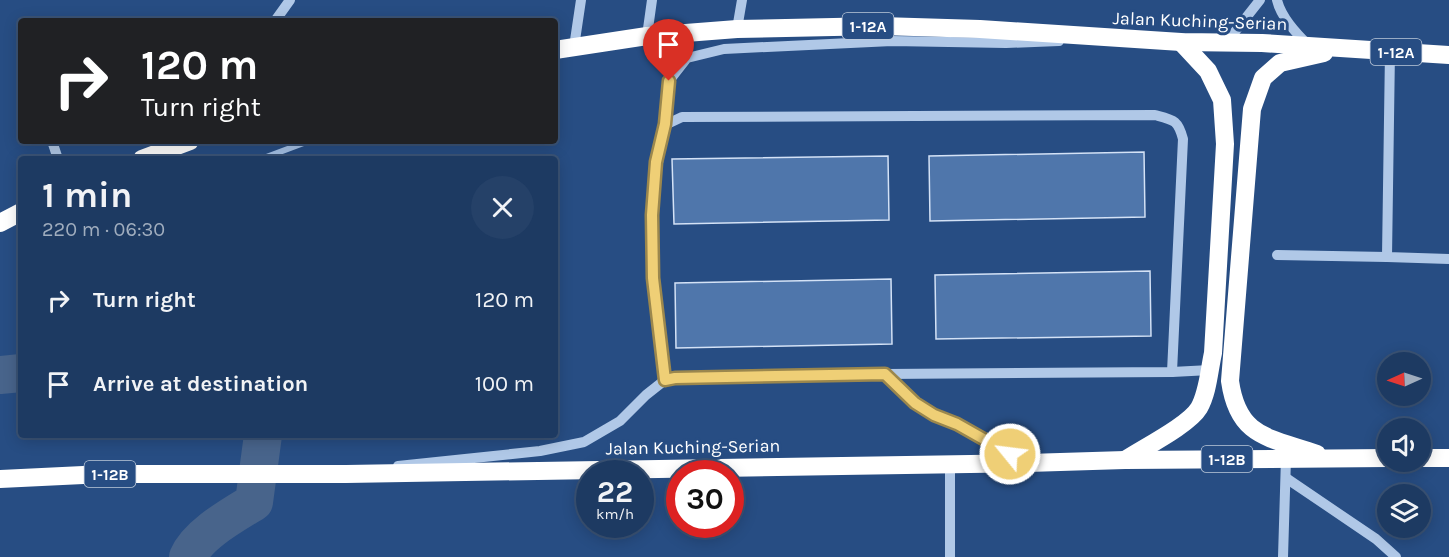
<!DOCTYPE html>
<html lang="en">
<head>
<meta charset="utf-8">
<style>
  :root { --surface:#1d3a62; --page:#254168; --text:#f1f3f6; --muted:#a0adbe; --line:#3b5477 }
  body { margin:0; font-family:Karla,sans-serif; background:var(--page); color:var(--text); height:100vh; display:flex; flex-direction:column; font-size:22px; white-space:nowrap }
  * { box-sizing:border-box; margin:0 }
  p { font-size:20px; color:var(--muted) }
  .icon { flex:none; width:33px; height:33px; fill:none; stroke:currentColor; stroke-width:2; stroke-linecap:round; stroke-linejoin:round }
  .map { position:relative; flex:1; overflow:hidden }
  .details { position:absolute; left:18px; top:156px; width:540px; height:282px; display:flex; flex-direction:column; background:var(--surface); border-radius:6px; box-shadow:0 3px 15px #0003,0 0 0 2px var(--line) }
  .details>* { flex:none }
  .top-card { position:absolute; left:18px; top:18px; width:540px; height:126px; border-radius:6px; box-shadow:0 3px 15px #0003,0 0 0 2px var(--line); background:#202124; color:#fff; overflow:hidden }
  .needle { width:39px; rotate:267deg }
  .fabs { position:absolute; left:1377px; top:352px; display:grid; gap:12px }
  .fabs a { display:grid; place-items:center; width:54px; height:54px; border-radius:50%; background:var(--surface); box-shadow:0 3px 15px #0003,0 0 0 2px var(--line); font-size:30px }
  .speed { position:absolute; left:576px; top:460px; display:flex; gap:12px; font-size:30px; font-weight:700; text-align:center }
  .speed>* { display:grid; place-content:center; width:78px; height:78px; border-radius:50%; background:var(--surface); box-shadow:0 3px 15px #0003,0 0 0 2px var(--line); line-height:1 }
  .speed small { font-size:15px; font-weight:400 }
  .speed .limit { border:9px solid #d22; background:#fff; color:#111 }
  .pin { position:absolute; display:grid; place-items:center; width:51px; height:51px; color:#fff; margin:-62px -26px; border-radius:50% 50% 50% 0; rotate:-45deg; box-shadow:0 0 6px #0007 }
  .pin .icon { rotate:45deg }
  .me { position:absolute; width:66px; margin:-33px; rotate:299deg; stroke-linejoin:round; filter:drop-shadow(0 0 4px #0008) }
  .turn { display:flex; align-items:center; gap:21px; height:126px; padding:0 24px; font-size:27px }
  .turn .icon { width:78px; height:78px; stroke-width:2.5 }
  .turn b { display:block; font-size:42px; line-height:51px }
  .round { display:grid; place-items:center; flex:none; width:63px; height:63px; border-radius:32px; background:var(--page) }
  .headline { display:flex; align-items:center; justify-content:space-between; height:102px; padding:0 24px }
  h1 { font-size:36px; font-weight:700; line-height:45px }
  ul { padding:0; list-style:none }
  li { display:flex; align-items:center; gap:18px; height:84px; padding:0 24px }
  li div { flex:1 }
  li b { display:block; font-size:22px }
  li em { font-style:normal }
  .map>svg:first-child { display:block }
</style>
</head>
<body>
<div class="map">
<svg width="1449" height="557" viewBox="0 0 1449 557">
  <rect width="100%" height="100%" fill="#274d83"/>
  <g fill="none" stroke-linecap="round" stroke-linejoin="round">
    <polyline stroke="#a5c2e7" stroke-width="6" points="261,159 309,141"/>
    <g stroke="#48648b" stroke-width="38">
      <polyline points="0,375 21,373"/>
      <path d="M188,557C198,534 233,515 254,502L263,435"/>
    </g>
  </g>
  <g fill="#4f76ab" stroke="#d4e2f6" stroke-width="1.5">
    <polygon points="1144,152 1145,217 930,221 929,156"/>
    <polygon points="888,156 889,220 674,224 672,159"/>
    <polygon points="1150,271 1151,336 936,339 935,275"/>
    <polygon points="891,279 892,344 676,348 675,283"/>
  </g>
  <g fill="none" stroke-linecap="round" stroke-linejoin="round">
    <g stroke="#b0c8e7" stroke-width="10">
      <path d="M1277,0C1281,17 1296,33 1309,46"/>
      <polyline points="275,21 290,0"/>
      <polyline points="737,29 742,0"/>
      <polyline points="647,36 652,0"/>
      <polyline points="1226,43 1260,0"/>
      <polyline points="574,47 581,0"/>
      <polyline points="1390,51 1387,257 1449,259"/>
      <polyline points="665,125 669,81 687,58 724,49 892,41 1006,43 1059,41"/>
      <polyline points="52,141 58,159"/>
      <polyline points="1277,255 1387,257"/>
      <polyline points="1172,372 1210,370"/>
      <polyline points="885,374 915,403 934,415 957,424 1022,460"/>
      <polyline points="950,464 950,557"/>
      <path d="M398,466L540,451L584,442L620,421L646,395L665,380L675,379L885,374L1172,372L1183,139C1178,120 1174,120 1155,115L682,117L665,125C654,175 649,228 653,280C656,313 661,347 665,380"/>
      <polyline points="1286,478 1376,539 1396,557"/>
      <polyline points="1283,557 1286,458"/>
    </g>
    <g stroke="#fff" stroke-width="18">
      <polyline points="555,50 647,36 737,29 881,26 980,29 1181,42 1262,43 1449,55"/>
      <polyline points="142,159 190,141"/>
      <polyline points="0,223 21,212"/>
      <path d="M1317,454C1269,437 1238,438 1230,381L1252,109L1263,78L1280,63L1324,53"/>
      <polyline points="1420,458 1449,458"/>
      <path d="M1125,460C1143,448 1189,425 1199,408C1208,392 1209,371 1213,353L1225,144L1222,100L1208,71L1181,42"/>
      <polyline points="0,479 104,474 346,474 1028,463 1125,460 1388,458"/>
    </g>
  </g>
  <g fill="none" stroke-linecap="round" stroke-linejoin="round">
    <defs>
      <polyline id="route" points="669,81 665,124 656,162 652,215 653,278 665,380 675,378 885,374 915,403 934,415 957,424 1010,454"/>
    </defs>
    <use href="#route" stroke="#9b874d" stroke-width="15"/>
    <use href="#route" stroke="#efcf76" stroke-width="10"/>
  </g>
  <g text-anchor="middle" stroke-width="6" stroke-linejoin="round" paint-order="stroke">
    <g fill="#274d83" stroke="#becada" stroke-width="1.5">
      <rect x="842.5" y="13" width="51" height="26" rx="4.5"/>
      <rect x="1370.5" y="39" width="51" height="26" rx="4.5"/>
      <rect x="1201.5" y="446" width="51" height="26" rx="4.5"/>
      <rect x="84.5" y="461" width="51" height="26" rx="4.5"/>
    </g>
    <g font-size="16" font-weight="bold" fill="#fff">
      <text x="868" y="32">1-12A</text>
      <text x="1396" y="58">1-12A</text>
      <text x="1227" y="465">1-12B</text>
      <text x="110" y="480">1-12B</text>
    </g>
    <g font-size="18" fill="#fff" stroke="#274d83">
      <text transform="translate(1200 21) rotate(2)" y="6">Jalan Kuching-Serian</text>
      <text transform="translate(693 447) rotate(-1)" y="6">Jalan Kuching-Serian</text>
    </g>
  </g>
</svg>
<div class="fabs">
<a><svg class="needle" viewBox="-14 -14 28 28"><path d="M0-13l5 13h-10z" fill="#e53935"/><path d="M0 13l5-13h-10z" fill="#a0adbe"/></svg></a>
<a><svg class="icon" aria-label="sound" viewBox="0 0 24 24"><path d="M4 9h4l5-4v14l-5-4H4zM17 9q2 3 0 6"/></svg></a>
<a><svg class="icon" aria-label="layers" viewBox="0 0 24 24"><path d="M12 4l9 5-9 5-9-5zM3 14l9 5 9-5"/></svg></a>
</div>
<div class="speed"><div>22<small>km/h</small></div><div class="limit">30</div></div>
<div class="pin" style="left:669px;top:81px;background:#d93025"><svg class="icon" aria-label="arrive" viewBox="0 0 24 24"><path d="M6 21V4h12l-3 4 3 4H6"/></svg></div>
<svg class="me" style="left:1010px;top:454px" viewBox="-20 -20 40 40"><circle r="17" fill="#efcf76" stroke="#fff" stroke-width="3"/><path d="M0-11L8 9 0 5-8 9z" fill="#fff"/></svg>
<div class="top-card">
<div class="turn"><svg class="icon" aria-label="right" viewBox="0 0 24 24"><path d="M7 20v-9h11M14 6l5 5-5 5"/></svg><div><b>120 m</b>Turn right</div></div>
</div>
<section class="details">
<div class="headline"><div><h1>1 min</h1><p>220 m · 06:30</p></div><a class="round"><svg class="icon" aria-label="close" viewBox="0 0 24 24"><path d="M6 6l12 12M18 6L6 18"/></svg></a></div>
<ul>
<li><svg class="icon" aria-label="right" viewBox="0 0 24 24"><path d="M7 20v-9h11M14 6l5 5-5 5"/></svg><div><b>Turn right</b></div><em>120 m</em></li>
<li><svg class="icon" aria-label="arrive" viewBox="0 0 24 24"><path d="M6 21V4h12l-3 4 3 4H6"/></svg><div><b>Arrive at destination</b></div><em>100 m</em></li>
</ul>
</section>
</div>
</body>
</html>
